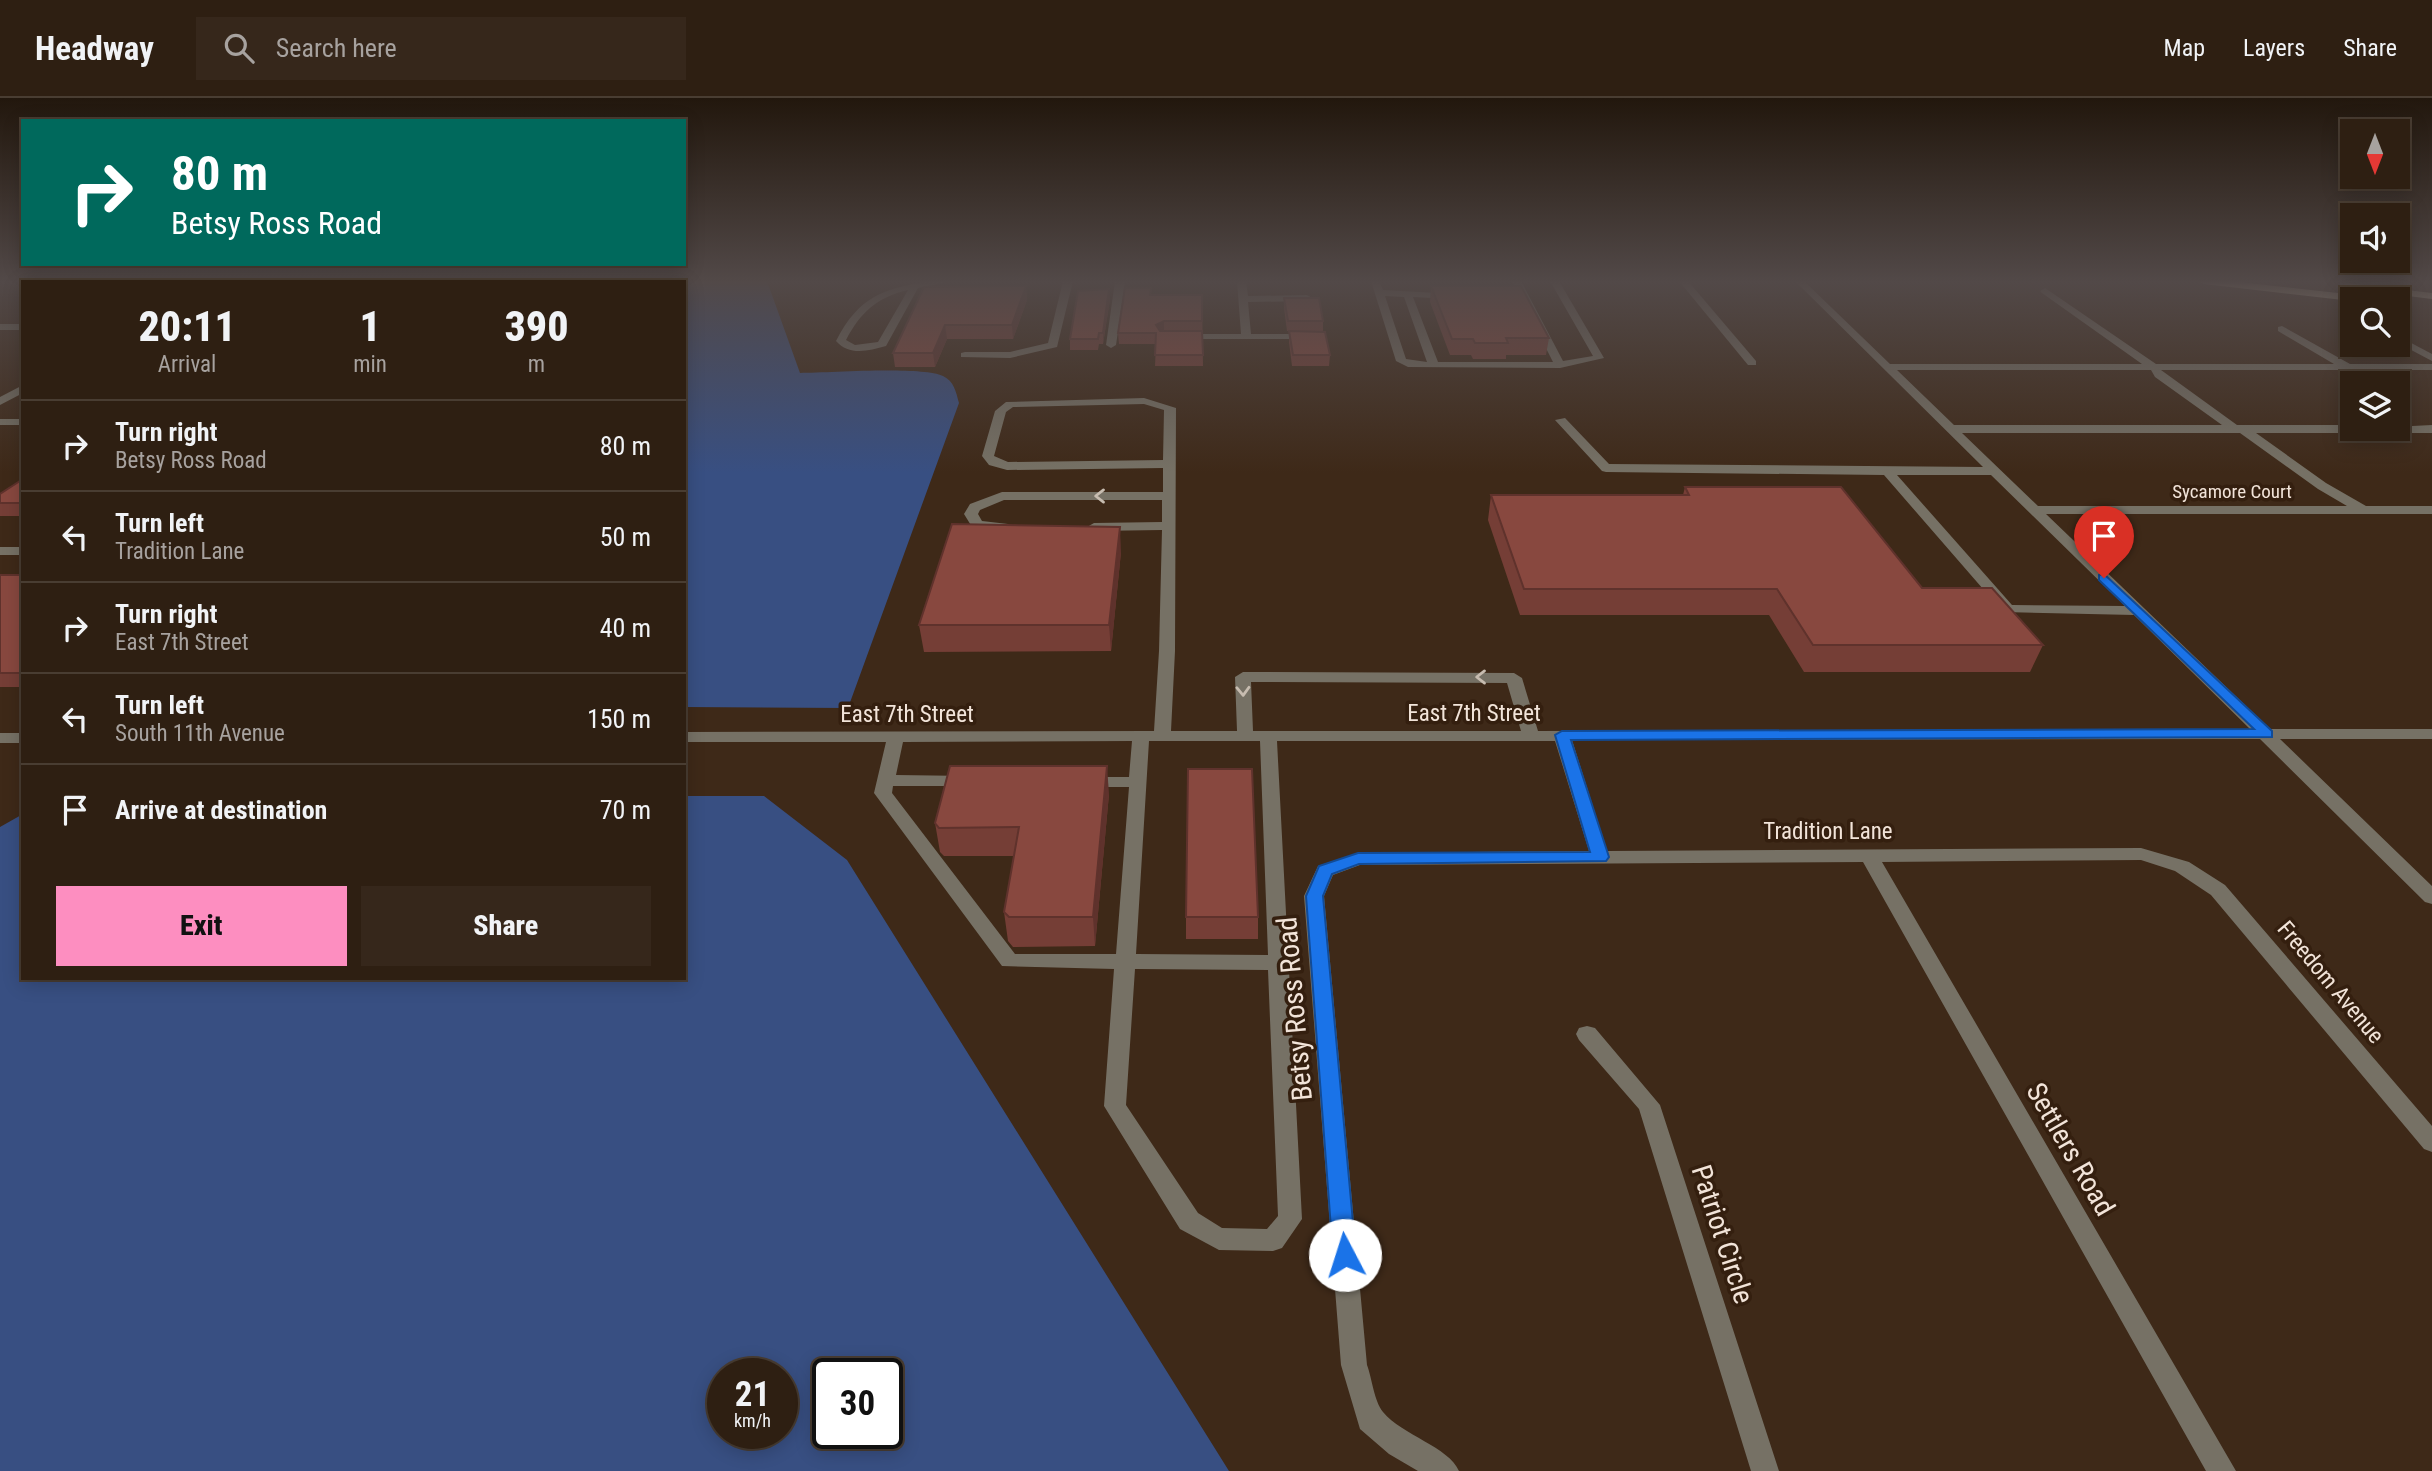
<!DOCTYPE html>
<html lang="en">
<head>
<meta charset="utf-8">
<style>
  :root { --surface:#2e1f12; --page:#36271b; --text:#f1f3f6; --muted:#a7a29f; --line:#493d32; --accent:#fd8ec0 }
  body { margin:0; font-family:"Roboto Condensed",sans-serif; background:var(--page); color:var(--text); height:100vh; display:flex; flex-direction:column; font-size:26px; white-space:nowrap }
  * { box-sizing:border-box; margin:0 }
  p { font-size:23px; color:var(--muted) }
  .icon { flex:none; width:38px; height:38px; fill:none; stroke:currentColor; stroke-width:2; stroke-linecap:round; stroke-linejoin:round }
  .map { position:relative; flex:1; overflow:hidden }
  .drawer { position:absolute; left:21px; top:182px; width:665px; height:700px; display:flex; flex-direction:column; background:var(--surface); border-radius:0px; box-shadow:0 4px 18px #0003,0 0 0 2px var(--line) }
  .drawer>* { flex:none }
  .hud { position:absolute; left:21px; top:21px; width:665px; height:147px; border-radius:0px; box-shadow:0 4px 18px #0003,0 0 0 2px var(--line); background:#00695c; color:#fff; overflow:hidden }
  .needle { width:46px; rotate:180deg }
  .tools { position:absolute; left:2340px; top:21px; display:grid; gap:14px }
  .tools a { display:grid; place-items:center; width:70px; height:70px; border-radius:0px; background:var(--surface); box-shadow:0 4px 18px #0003,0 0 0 2px var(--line); font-size:35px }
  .speed { position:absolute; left:707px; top:1260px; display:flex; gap:14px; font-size:35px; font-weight:700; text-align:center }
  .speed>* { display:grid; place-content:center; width:91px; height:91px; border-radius:50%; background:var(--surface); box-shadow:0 4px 18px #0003,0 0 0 2px var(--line); line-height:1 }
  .speed small { font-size:18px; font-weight:400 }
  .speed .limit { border:4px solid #111; border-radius:10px; background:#fff; color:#111 }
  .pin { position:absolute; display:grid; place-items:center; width:60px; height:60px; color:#fff; margin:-72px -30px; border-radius:50% 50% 50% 0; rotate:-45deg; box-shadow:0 0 7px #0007 }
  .pin .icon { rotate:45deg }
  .me { position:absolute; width:77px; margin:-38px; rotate:355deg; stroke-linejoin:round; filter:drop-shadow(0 0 5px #0008) }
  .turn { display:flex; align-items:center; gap:24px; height:147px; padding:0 35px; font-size:32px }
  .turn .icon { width:91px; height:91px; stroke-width:2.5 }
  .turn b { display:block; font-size:49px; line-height:60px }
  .eta { display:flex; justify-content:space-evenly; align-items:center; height:119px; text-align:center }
  .eta b { font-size:42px; font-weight:800; line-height:49px }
  .cta { display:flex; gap:14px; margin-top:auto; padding:14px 35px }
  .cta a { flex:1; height:80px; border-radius:0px; background:var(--accent); color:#111; font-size:28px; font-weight:800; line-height:80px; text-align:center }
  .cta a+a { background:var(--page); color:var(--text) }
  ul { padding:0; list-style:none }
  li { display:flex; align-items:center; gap:21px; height:91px; padding:0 35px; border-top:2px solid var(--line) }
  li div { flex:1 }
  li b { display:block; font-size:26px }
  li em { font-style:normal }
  header { display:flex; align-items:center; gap:42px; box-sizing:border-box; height:98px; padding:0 35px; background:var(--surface); border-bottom:2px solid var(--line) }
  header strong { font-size:33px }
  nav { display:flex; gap:38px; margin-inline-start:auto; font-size:24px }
  .search { width:490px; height:63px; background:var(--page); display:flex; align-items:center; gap:18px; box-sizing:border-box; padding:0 24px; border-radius:0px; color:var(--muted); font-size:26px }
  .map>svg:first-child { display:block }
</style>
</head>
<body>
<header>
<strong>Headway</strong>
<div class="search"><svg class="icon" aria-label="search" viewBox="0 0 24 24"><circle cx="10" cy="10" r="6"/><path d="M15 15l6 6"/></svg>Search here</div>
<nav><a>Map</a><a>Layers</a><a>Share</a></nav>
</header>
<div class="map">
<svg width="2432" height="1373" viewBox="0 0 2432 1373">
  <rect width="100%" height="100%" fill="#3e2918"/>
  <g fill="#384f82" fill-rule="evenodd">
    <path d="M767,183L800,275C829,275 920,268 943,278C954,283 956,294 959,305L848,610L684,609V184H607Z"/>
    <path d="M684,698H764L847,762L1229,1373H0V729L23,716V880H684ZM723,1276H782V1335H723ZM828,1276H887V1335H828Z"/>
  </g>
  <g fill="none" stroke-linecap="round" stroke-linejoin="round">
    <g fill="#767165" fill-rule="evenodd">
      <path d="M932,183H953L918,190L886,248C868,253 849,258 836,243C859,198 884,190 932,183ZM908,192L878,244L855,247L846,242C860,215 877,199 908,192Z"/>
      <polygon points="1063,183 1073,183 1057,249 1010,260 961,259 961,255 965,254 1010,254 1048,245"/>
      <polygon points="1115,183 1125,183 1116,247 1111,250 1106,247"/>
      <polygon points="1237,183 1246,183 1248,198 1307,197 1312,200 1307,203 1248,204 1251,236 1312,236 1317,239 1316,241 1175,241 1174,239 1179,236 1241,236"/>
      <path d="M1371,183H1379L1383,192L1456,196V200L1453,201L1413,199L1438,264H1553L1512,183H1521L1563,263L1593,258L1550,183H1559L1604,260L1560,270L1408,269L1396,263ZM1385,198L1404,199L1427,264L1406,261Z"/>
      <polygon points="1679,183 1688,183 1756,263 1756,267 1748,267"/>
      <path d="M1795,183H1804L1890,266H2142L2042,195L2040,193L2045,190L2156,266H2334L2278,233V229L2282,228L2350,266H2432V272H2161L2237,327H2352V331L2432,327V335H2256L2326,385L2366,408H2432V416H2046L2270,631H2432V641H2280L2432,788V806L2425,804L2260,641L1572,642L1607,753L2141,750L2189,764L2225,787L2432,1028V1054L2424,1051L2211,797L2175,773L2141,762L1882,764L2236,1373H2206L1863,764L1360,767L1333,777L1324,798L1367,1267C1372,1280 1374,1303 1383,1314C1402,1337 1449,1349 1459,1373H1418L1389,1356L1360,1331L1341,1267L1304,798L1318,768L1358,755L1589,753L1555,643H1277L1302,1121L1282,1150L1273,1153L1219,1152L1180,1131L1104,1008L1114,871L1002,868L874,695L886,644H684V634L1154,633L1159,553L1162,432L1094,433L1087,429L1094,425L1162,424V402H1004L980,412L978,416L982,423L1008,426L1010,429L1003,433L972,429L964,416L970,406L1002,394H1163V370L1007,372L989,367L982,358L995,313L1006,304L1144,300L1176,310L1175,553L1171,633H1237L1235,579L1243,574L1514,575L1522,580L1538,633L2250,631L2134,517L2003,514L1884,377L1606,374L1602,373L1555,322L1565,320L1609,366L1983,369ZM1897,272H2151L2155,279L2222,327H1954ZM1144,306L1164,312L1163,362L1008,364L994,358L1006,314L1013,309ZM1962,335H2240L2318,391L2347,408H2038ZM1897,377H1991L2125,508L2012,507ZM1251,584L1507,585L1521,633H1253ZM1132,643L1129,679H1086L1077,684L1086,689H1129L1116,856H1015L892,695L893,688H970L979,683L970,678L896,677L903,644ZM1149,643H1260L1268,857L1136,856ZM1135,871L1268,872L1278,1118L1267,1131L1222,1130L1198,1115L1126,1007Z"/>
      <rect x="0" y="226" width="23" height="6"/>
      <polygon points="2398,238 2432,256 2432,263 2398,245"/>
      <polygon points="23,287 23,295 0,307 0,299"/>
      <rect x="0" y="321" width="23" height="6"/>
      <rect x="0" y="449" width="23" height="8"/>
      <rect x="0" y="635" width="23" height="10"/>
      <polygon points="1587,928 1595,930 1660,1007 1779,1373 1751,1373 1639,1011 1579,942 1576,936 1579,930"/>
    </g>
    <g fill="#dacdaf" fill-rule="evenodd">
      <polygon points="2198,183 2231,183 2365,198 2371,201 2352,203 2204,186"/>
      <polygon points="2347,185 2432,195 2432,201 2343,190 2341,188"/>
    </g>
  </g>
  <g fill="#753e36">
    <polygon points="1026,188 1027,202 1013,241 947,241 935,269 895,269 893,255 924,189"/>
    <polygon points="1431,188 1549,240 1546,257 1506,257 1506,261 1473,261 1471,257 1450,257 1430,204"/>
    <polygon points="1151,197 1202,197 1203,268 1155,268 1156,246 1119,246 1118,235"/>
    <polygon points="1284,200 1323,223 1323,233 1287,233 1284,210"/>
    <polygon points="1110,201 1103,246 1099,246 1098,252 1070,252 1070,241"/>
    <polygon points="1289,233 1330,257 1329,268 1292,268 1289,244"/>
    <polygon points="23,381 23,418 0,418 0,396"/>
    <polygon points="1685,389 1922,490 2043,547 2030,574 1804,574 1769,517 1520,517 1488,422 1491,397 1683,397"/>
    <polygon points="1121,454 1111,553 924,554 919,527"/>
    <rect x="0" y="477" width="23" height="112"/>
    <polygon points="1109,696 1095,848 1013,849 1008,843 1004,814 1014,758 944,758 940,754 935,725"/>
    <rect x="1186" y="819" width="72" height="22"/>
  </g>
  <g fill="#5f322c">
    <polygon points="1026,188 1027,202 1013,241 1012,227"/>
    <polygon points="1109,191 1110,201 1103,246 1103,235"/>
    <polygon points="1164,223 1164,233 1156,238 1156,227"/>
    <polygon points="945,227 947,241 935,269 933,255"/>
    <polygon points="1120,429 1121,454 1111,553 1109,527"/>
    <polygon points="1107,668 1109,696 1095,848 1093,819"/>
  </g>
  <g fill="#88483f" stroke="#5f322c" stroke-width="2">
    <polygon points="1026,188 1012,227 945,227 933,255 893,255 924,189"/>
    <polygon points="1431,188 1521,188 1549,240 1506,240 1508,245 1475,245 1473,241 1452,241"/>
    <polygon points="1125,190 1151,190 1150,197 1202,197 1202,223 1164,223 1156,227 1160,233 1202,233 1203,257 1155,257 1156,235 1118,235"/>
    <polygon points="1109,191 1103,235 1099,235 1098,241 1070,241 1078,193"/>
    <polygon points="1284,200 1319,200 1323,223 1288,223"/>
    <polygon points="1289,233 1325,234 1330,257 1293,257"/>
    <polygon points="23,381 23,405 0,405 0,396"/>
    <polygon points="1685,389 1841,389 1922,490 1992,490 2043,547 1813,547 1777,491 1524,491 1491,397 1689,397"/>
    <polygon points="952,426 1120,429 1109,527 919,527"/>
    <rect x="0" y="477" width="23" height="98"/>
    <polygon points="950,668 1107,668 1093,819 1009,819 1004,814 1019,729 939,730 935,725"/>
    <polygon points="1188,671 1252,671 1258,819 1186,819"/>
  </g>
  <defs><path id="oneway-chevron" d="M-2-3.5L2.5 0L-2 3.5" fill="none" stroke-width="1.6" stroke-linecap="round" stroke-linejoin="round" transform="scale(1.75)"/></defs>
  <g stroke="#c7bcb0">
    <use href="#oneway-chevron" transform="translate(1100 398) rotate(180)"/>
    <use href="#oneway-chevron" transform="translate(1481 579) rotate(-180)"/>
    <use href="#oneway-chevron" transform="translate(1243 593) rotate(88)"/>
  </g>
  <linearGradient id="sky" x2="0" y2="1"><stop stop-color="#22170d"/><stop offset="0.49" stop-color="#524948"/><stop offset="1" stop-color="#524948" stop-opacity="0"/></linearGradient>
  <rect width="2432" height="375" fill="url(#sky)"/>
  <polygon fill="#1a73e8" stroke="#114b97" stroke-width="2" points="2104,476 2272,633 2272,639 1571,642 1609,759 1606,763 1359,766 1332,776 1323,798 1356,1157 1353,1164 1345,1167 1337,1164 1333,1157 1306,798 1319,768 1358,755 1590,754 1555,637 1562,633 2254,631 2099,482 2099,477"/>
  <g text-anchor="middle" stroke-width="7" stroke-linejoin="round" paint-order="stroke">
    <g font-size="19" fill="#f2e4d9" stroke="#341f0f">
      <text x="2232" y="400">Sycamore Court</text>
    </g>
    <g font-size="23" fill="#f2e4d9" stroke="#341f0f">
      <text x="1474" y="623">East 7th Street</text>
      <text x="907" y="624">East 7th Street</text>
      <text x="1828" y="741">Tradition Lane</text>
      <text transform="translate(2331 884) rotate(50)" y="8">Freedom Avenue</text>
    </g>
    <g font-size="28" fill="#f2e4d9" stroke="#341f0f">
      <text transform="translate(1294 911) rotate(-95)" y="10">Betsy Ross Road</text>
      <text transform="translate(2071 1051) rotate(60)" y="10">Settlers Road</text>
      <text transform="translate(1723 1136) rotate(72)" y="10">Patriot Circle</text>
    </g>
  </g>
</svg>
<div class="tools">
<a><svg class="needle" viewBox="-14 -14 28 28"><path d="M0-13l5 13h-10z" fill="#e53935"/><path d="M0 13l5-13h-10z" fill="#a7a29f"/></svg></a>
<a><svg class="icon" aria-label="sound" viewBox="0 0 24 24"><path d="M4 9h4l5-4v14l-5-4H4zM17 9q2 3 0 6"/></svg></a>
<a><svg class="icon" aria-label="search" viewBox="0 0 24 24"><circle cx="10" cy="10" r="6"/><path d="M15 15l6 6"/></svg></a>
<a><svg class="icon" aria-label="layers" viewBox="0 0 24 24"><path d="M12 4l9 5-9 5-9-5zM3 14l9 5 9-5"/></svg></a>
</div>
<div class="speed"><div>21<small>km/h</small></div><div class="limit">30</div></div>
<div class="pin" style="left:2104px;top:480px;background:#d93025"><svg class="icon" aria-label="arrive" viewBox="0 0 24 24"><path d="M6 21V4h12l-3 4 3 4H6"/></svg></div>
<svg class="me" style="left:1345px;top:1157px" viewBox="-20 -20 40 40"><circle r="19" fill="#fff"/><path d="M0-13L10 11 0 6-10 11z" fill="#1a73e8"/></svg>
<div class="hud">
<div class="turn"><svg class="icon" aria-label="right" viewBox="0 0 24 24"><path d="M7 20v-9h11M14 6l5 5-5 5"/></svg><div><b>80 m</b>Betsy Ross Road</div></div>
</div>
<section class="drawer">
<div class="eta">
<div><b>20:11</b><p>Arrival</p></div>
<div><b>1</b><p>min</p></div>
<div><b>390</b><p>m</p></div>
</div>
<ul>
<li><svg class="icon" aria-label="right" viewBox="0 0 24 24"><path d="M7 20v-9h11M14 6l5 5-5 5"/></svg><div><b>Turn right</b><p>Betsy Ross Road</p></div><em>80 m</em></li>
<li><svg class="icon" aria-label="left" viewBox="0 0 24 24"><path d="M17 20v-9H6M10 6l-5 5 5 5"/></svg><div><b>Turn left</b><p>Tradition Lane</p></div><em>50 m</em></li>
<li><svg class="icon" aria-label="right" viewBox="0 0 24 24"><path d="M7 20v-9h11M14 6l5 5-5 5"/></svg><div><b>Turn right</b><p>East 7th Street</p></div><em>40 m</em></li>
<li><svg class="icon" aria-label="left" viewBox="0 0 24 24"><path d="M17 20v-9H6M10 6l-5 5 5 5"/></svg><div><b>Turn left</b><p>South 11th Avenue</p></div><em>150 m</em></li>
<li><svg class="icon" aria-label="arrive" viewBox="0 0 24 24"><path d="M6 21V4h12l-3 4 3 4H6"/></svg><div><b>Arrive at destination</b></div><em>70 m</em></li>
</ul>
<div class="cta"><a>Exit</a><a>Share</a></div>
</section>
</div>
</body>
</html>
